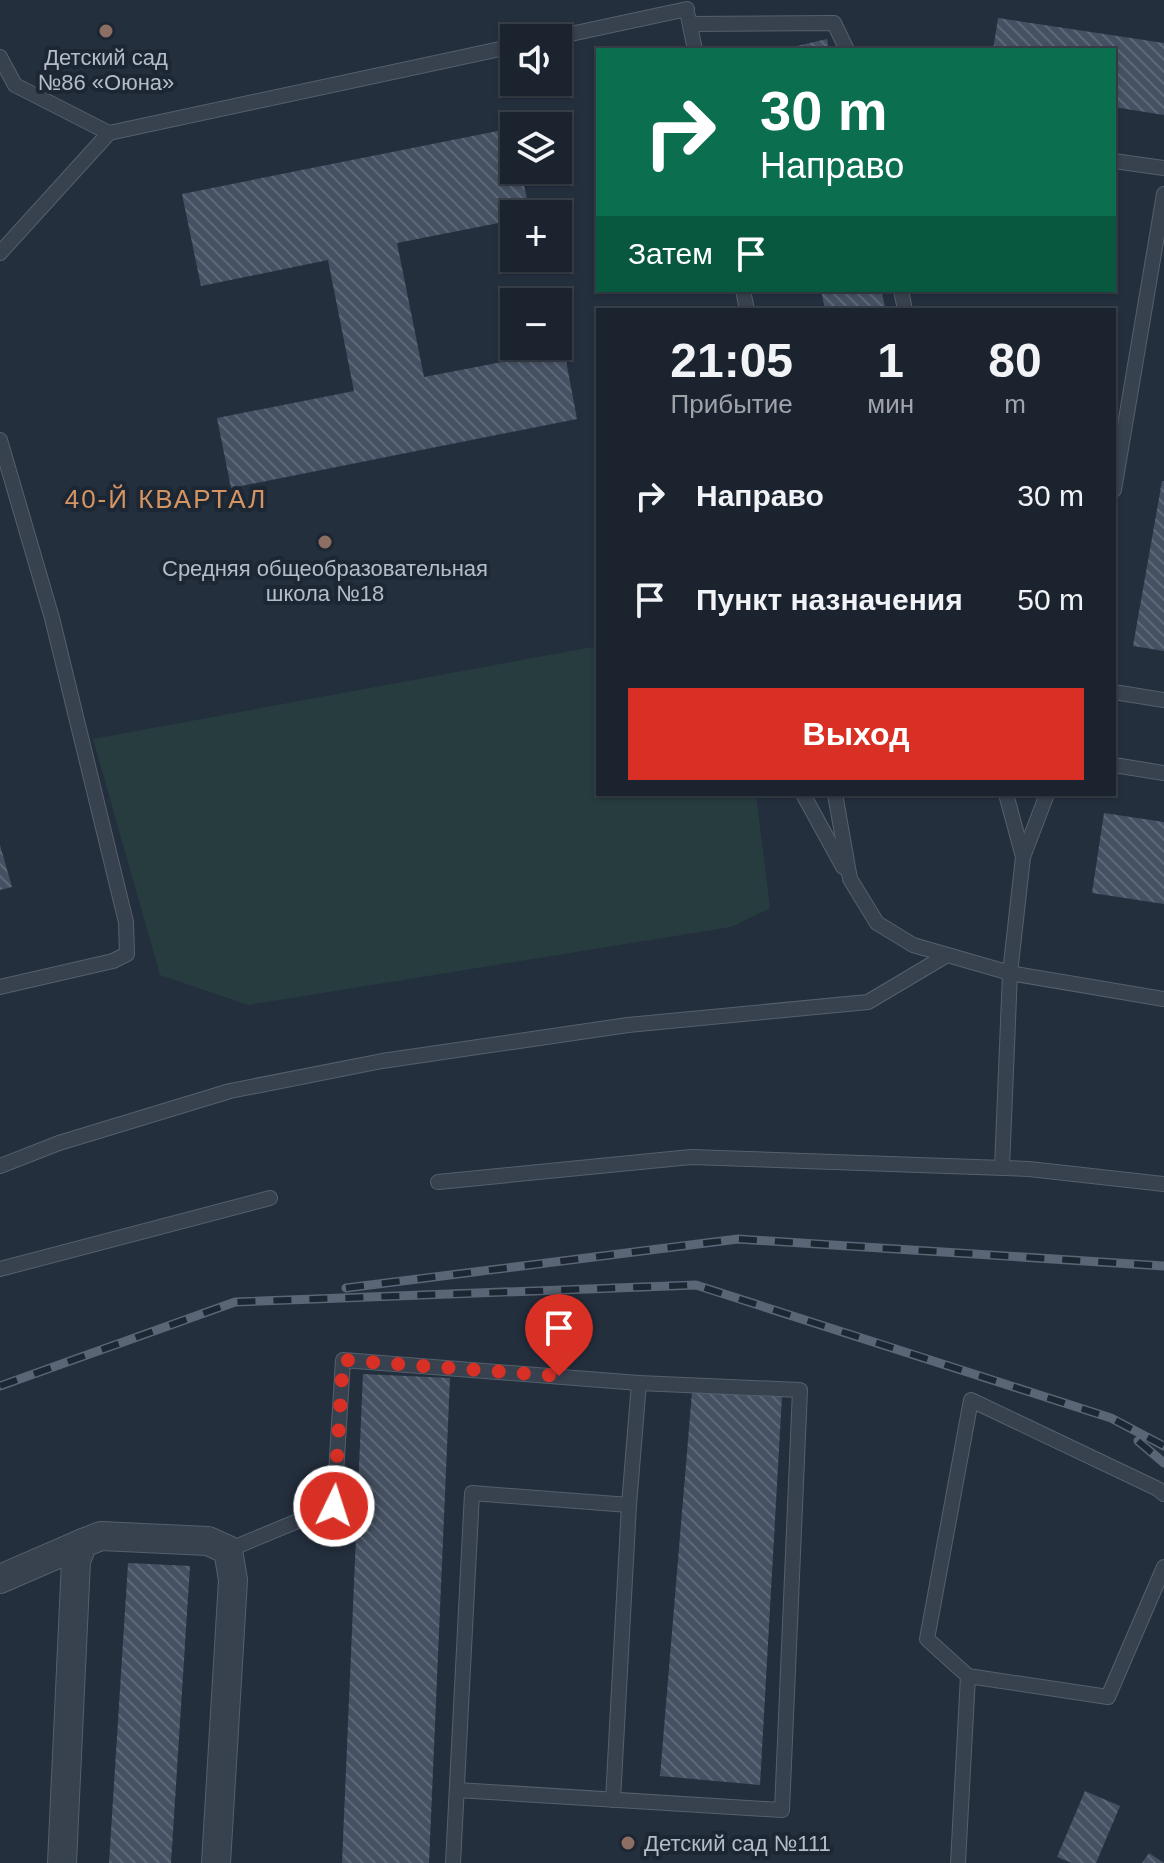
<!DOCTYPE html>
<html lang="ru">
<head>
<meta charset="utf-8">
<style>
  :root { --surface:#1b232e; --page:#282f3a; --text:#f1f3f6; --muted:#a0a4aa; --line:#39404a; --accent:#d93025 }
  body { margin:0; font-family:Helvetica,sans-serif; background:var(--page); color:var(--text); height:100vh; display:flex; flex-direction:column; font-size:30px; white-space:nowrap }
  * { box-sizing:border-box; margin:0 }
  p { font-size:26px; color:var(--muted) }
  .icon { flex:none; width:44px; height:44px; fill:none; stroke:currentColor; stroke-width:2; stroke-linecap:round; stroke-linejoin:round }
  .map { position:relative; flex:1; overflow:hidden }
  .panel { position:absolute; left:596px; top:308px; width:520px; height:488px; display:flex; flex-direction:column; background:var(--surface); border-radius:0px; box-shadow:0 2px 6px #0004,0 0 0 2px var(--line) }
  .panel>* { flex:none }
  .banner { position:absolute; left:596px; top:48px; width:520px; height:244px; border-radius:0px; box-shadow:0 2px 6px #0004,0 0 0 2px var(--line); background:#0b6e4f; color:#fff; overflow:hidden }
  .controls { position:absolute; left:500px; top:24px; display:grid; gap:16px }
  .controls a { display:grid; place-items:center; width:72px; height:72px; border-radius:0px; background:var(--surface); box-shadow:0 2px 6px #0004,0 0 0 2px var(--line); font-size:40px }
  .pin { position:absolute; display:grid; place-items:center; width:68px; height:68px; color:#fff; margin:-82px -34px; border-radius:50% 50% 50% 0; rotate:-45deg; box-shadow:0 0 8px #0007 }
  .pin .icon { rotate:45deg }
  .me { position:absolute; width:88px; margin:-44px; rotate:4deg; stroke-linejoin:round; filter:drop-shadow(0 0 6px #0008) }
  .turn { display:flex; align-items:center; gap:28px; height:168px; padding:0 32px; font-size:36px }
  .turn .icon { width:104px; height:104px; stroke-width:2.5 }
  .turn b { display:block; font-size:56px; line-height:68px }
  .then { display:flex; align-items:center; height:76px; padding:0 32px; background:#0003; gap:16px; font-size:30px }
  .eta { display:flex; justify-content:space-evenly; align-items:center; height:136px; text-align:center }
  .eta b { font-size:48px; font-weight:700; line-height:56px }
  .action { display:flex; gap:16px; margin-top:auto; padding:16px 32px }
  .action a { flex:1; height:92px; border-radius:0px; background:var(--accent); color:#fff; font-size:32px; font-weight:700; line-height:92px; text-align:center }
  ul { padding:0; list-style:none }
  li { display:flex; align-items:center; gap:24px; height:104px; padding:0 32px }
  li div { flex:1 }
  li b { display:block; font-size:30px }
  li em { font-style:normal }
  .map>svg:first-child { display:block }
</style>
</head>
<body>
<div class="map">
<svg width="1164" height="1863" viewBox="0 0 1164 1863">
  <defs>
    <pattern id="building-back-hatch" width="6" height="6" patternUnits="userSpaceOnUse" patternTransform="scale(2)"><rect width="6" height="6" fill="#455162"/><path d="M-1 5l2 2M0 0l6 6M5-1l2 2" fill="none" stroke="#5d6877"/></pattern>
  </defs>
  <rect width="100%" height="100%" fill="#242f3e"/>
  <polygon fill="#263c3f" points="598,646 598,794 756,794 770,908 731,927 248,1005 160,975 93,739"/>
  <g fill="url(#building-back-hatch)">
    <polygon points="998,18 1164,43 1164,115 1114,107 1114,50 993,50"/>
    <polygon points="827,39 829,50 784,50 784,49"/>
    <polygon points="512,128 514,170 521,170 530,214 514,214 514,220 397,243 424,377 564,350 577,419 231,488 217,418 354,391 328,260 201,286 182,194"/>
    <polygon points="821,290 881,290 886,310 825,310"/>
    <polygon points="1162,481 1164,481 1164,651 1133,646"/>
    <polygon points="1104,813 1164,822 1164,904 1092,893"/>
    <polygon points="0,845 12,887 0,890"/>
    <polygon points="363,1374 450,1378 429,1863 342,1863"/>
    <polygon points="692,1392 782,1396 760,1785 660,1776"/>
    <polygon points="128,1563 190,1566 171,1863 109,1863"/>
    <polygon points="1085,1791 1120,1806 1096,1863 1072,1863 1057,1857"/>
    <polygon points="1149,1853 1164,1863 1142,1863"/>
  </g>
  <g fill="none" stroke-linecap="round" stroke-linejoin="round">
    <defs>
      <g id="lane">
        <polyline points="688,16 695,50"/>
        <polyline points="690,24 834,23 847,50"/>
        <polyline points="552,38 687,9"/>
        <polyline points="0,57 15,85 109,133"/>
        <polyline points="1114,161 1164,168"/>
        <polyline points="0,253 109,133 514,46"/>
        <polyline points="743,290 747,310"/>
        <polyline points="901,290 905,310"/>
        <polyline points="0,440 52,618 126,922 127,954 113,961 0,987"/>
        <polyline points="1114,490 1164,194"/>
        <polyline points="1114,692 1164,700"/>
        <polyline points="1114,765 1164,773"/>
        <polyline points="803,794 843,867"/>
        <polyline points="835,794 850,879 877,923 913,945 1010,973 1164,999"/>
        <polyline points="1006,794 1023,857"/>
        <polyline points="0,1166 59,1143 230,1091 382,1061 628,1025 868,1002 947,955"/>
        <polyline points="1002,1168 1010,973 1023,857 1047,794"/>
        <polyline points="438,1182 691,1157 1029,1169 1164,1184"/>
        <polyline points="0,1269 270,1198"/>
        <polyline points="1164,1494 1158,1489 971,1400 927,1639 968,1676 1108,1697 1164,1567"/>
        <polyline points="228,1550 334,1506 343,1360 639,1383 800,1390 782,1810 457,1790"/>
        <polyline points="613,1800 629,1505"/>
        <polyline points="453,1863 472,1493 629,1505 639,1383"/>
        <polyline points="958,1863 968,1676"/>
      </g>
      <g id="street">
        <polyline points="0,1579 83,1543"/>
        <polyline points="62,1863 76,1561 83,1543 101,1536 208,1541 228,1550 233,1580 216,1863"/>
      </g>
    </defs>
    <use href="#lane" stroke="#565f6c" stroke-width="16"/>
    <use href="#street" stroke="#565f6c" stroke-width="30"/>
    <use href="#lane" stroke="#38414e" stroke-width="14"/>
    <use href="#street" stroke="#38414e" stroke-width="28"/>
    <defs>
      <g id="rail">
        <polyline points="346,1288 738,1239 1164,1266"/>
        <polyline points="0,1386 235,1302 696,1285 1111,1418 1164,1446"/>
        <polyline points="1138,1441 1164,1463"/>
      </g>
    </defs>
    <use href="#rail" stroke="#5a6575" stroke-width="9"/>
    <use href="#rail" stroke="#1d2633" stroke-width="6" stroke-dasharray="18" stroke-linecap="butt"/>
  </g>
  <g fill="none" stroke-linecap="round" stroke-linejoin="round">
    <polyline stroke="#d93025" stroke-width="14" stroke-dasharray="0 25.2" points="334,1506 343,1360 559,1376"/>
  </g>
  <g fill="#8d6e63" stroke="#1d2633" stroke-width="3">
    <circle cx="106" cy="31" r="8"/>
    <circle cx="325" cy="542" r="8"/>
    <circle cx="628" cy="1843" r="8"/>
  </g>
  <g text-anchor="middle" stroke-width="8" stroke-linejoin="round" paint-order="stroke">
    <g font-size="22" fill="#b4bcc9" stroke="#1d2633">
      <text x="106" y="65">Детский сад<tspan x="106" dy="25">№86 «Оюна»</tspan></text>
      <text x="325" y="576">Средняя общеобразовательная<tspan x="325" dy="25">школа №18</tspan></text>
      <text x="644" y="1851" text-anchor="start">Детский сад №111</text>
    </g>
    <g font-size="26" letter-spacing="2" fill="#d59563" stroke="#1d2633">
      <text x="166" y="508">40-Й КВАРТАЛ</text>
    </g>
  </g>
</svg>
<div class="controls">
<a><svg class="icon" aria-label="sound" viewBox="0 0 24 24"><path d="M4 9h4l5-4v14l-5-4H4zM17 9q2 3 0 6"/></svg></a>
<a><svg class="icon" aria-label="layers" viewBox="0 0 24 24"><path d="M12 4l9 5-9 5-9-5zM3 14l9 5 9-5"/></svg></a>
<a>+</a>
<a>−</a>
</div>
<div class="pin" style="left:559px;top:1376px;background:#d93025"><svg class="icon" aria-label="arrive" viewBox="0 0 24 24"><path d="M6 21V4h12l-3 4 3 4H6"/></svg></div>
<svg class="me" style="left:334px;top:1506px" viewBox="-20 -20 40 40"><circle r="17" fill="#d93025" stroke="#fff" stroke-width="3"/><path d="M0-11L8 9 0 5-8 9z" fill="#fff"/></svg>
<div class="banner">
<div class="turn"><svg class="icon" aria-label="right" viewBox="0 0 24 24"><path d="M7 20v-9h11M14 6l5 5-5 5"/></svg><div><b>30 m</b>Направо</div></div>
<div class="then">Затем<svg class="icon" aria-label="arrive" viewBox="0 0 24 24"><path d="M6 21V4h12l-3 4 3 4H6"/></svg></div>
</div>
<section class="panel">
<div class="eta">
<div><b>21:05</b><p>Прибытие</p></div>
<div><b>1</b><p>мин</p></div>
<div><b>80</b><p>m</p></div>
</div>
<ul>
<li><svg class="icon" aria-label="right" viewBox="0 0 24 24"><path d="M7 20v-9h11M14 6l5 5-5 5"/></svg><div><b>Направо</b></div><em>30 m</em></li>
<li><svg class="icon" aria-label="arrive" viewBox="0 0 24 24"><path d="M6 21V4h12l-3 4 3 4H6"/></svg><div><b>Пункт назначения</b></div><em>50 m</em></li>
</ul>
<div class="action"><a>Выход</a></div>
</section>
</div>
</body>
</html>
